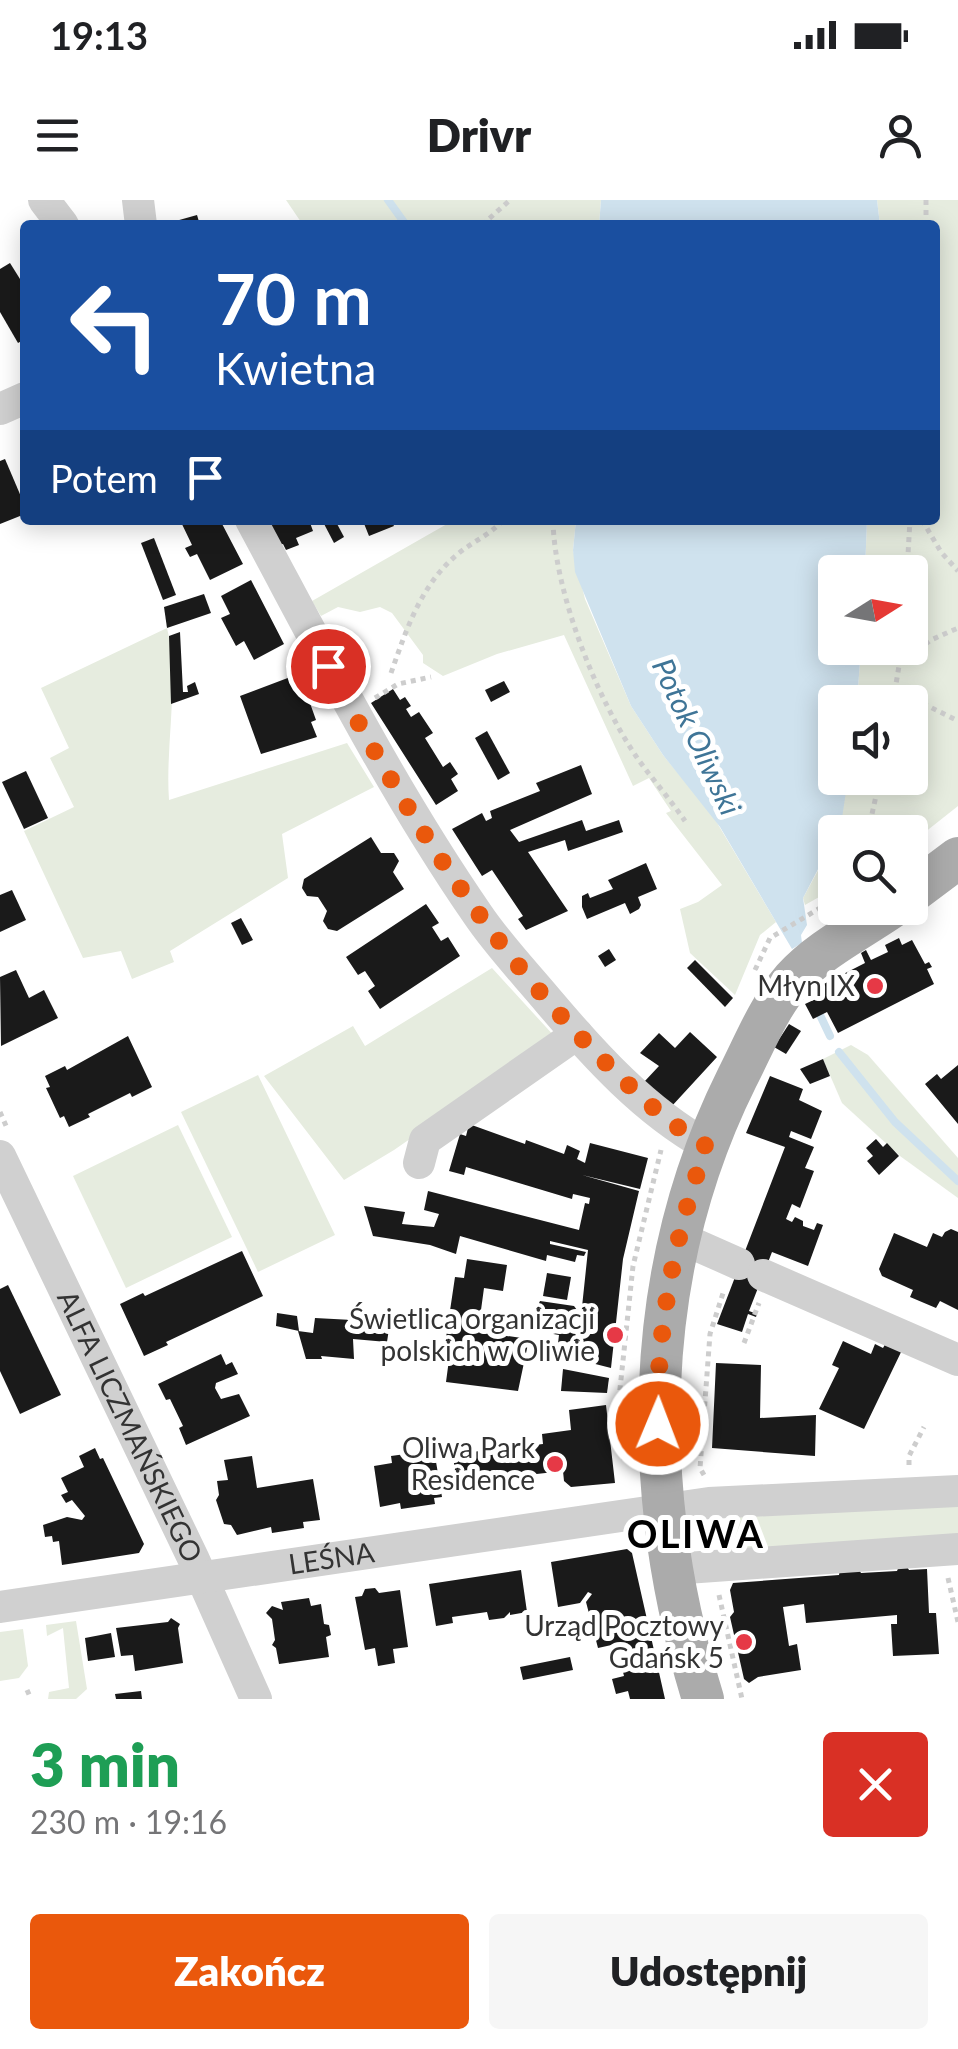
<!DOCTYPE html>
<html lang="pl">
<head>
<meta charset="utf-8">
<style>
  :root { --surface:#fff; --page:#f6f6f6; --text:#202124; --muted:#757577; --accent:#ea580c }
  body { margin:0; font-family:Lato,sans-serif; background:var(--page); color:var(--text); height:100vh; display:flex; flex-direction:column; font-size:38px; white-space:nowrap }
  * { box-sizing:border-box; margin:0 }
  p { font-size:32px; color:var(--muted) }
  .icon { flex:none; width:55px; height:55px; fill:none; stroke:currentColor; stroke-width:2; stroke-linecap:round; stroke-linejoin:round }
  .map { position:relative; height:1499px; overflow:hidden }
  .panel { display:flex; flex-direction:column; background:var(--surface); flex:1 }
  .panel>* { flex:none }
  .top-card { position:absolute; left:20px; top:20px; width:920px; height:305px; border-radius:10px; box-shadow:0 5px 25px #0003; background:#1a4fa0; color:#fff; overflow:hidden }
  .needle { width:65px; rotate:79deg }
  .controls { position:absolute; left:818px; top:355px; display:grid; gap:20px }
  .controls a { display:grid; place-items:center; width:110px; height:110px; border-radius:10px; background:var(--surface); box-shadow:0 5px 25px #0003; font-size:50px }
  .pin { position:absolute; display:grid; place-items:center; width:85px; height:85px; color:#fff; margin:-42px; border:5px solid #fff; border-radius:50%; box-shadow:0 2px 10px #0007 }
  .me { position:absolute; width:110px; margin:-55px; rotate:1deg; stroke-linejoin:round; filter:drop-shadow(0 0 8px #0008) }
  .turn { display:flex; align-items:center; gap:35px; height:210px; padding:0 30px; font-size:45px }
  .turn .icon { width:130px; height:130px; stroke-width:2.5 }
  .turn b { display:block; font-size:70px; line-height:85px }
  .then { display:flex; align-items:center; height:95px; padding:0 30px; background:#0003; gap:20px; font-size:38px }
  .round { display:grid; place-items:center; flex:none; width:105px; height:105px; border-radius:10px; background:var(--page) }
  .overview { display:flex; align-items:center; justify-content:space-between; height:170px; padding:0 30px }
  h1 { font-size:60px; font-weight:800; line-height:75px; color:#1e9e55 }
  .cta { display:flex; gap:20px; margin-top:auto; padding:20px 30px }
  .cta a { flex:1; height:115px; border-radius:10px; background:var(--accent); color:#fff; font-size:40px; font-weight:800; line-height:115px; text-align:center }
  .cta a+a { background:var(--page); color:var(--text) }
  .status { display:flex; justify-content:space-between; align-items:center; height:70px; padding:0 50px; background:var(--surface); direction:ltr }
  .status svg { height:28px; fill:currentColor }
  header { display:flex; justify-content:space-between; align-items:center; height:130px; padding:0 30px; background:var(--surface); font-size:45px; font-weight:800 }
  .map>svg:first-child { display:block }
</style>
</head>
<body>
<div class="status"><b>19:13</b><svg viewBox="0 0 49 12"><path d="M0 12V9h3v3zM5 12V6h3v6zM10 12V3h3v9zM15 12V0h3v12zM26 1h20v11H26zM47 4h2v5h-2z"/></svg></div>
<header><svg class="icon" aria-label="menu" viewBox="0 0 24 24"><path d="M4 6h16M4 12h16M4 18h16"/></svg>Drivr<svg class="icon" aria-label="person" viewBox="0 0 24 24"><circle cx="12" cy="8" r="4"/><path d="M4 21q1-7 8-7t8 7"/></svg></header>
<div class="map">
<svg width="958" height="1499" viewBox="0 0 958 1499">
  <rect width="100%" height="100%" fill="#fff"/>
  <g fill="#e6ecdf">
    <polygon points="286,0 601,0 599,25 303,25"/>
    <polygon points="877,0 958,0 958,606 910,644 910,632 838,632 848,578 910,578 910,502 857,502 861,448 910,448 910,372 865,372 867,320 935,320 935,25 880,25"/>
    <polygon points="454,320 576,320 573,350 585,399 631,506 663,555 713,616 776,722 760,735 735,795 690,753 680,709 698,702 722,685 666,613 671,611 649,578 633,586 564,435 497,454 443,476 423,463 423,455 392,413 380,407 360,412 338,407 321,416 312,401"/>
    <path d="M167,428C180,483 165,544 169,600L347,543L374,587L282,634L288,678L170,751L174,762L132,779L121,751L83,758L24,631L74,607L50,558L69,548L41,488Z"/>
    <polygon points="835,639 835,688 805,705 803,698"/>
    <polygon points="492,768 556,838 394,950 344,980 264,876 353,826 365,846"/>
    <polygon points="851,845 868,855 958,958 958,998 900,956 842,903 823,859"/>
    <polygon points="258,875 335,1035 258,1072 181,912"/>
    <polygon points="178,925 232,1037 126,1088 73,976"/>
    <polygon points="958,1305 958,1337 733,1353 730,1312"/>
    <polygon points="76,1421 87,1489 76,1499 48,1499 49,1492 69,1488 63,1428 47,1436 46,1425"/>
    <polygon points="23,1429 28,1466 19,1478 0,1481 0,1432"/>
  </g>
  <g fill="#cfe2ee">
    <polygon points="601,0 877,0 880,25 599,25"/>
    <polygon points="576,320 867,320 865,372 835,372 835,448 861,448 857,502 835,502 835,578 848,578 841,625 803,698 807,725 801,735 802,743 792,749 720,627 663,555 631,506 575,372 573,350"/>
  </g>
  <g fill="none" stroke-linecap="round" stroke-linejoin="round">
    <g stroke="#cfe2ee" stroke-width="8">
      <polyline points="388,0 406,25"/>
      <polyline points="820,815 830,836"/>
      <polyline points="839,852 895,922 958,981"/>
    </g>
  </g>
  <g fill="#1a1a1a">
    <polygon points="197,15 200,25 165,25 165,24"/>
    <polygon points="10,63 25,87 25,139 18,143 0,112 0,69"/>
    <polygon points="5,259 25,306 25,314 0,324 0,261"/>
    <polygon points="180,320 220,320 243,364 210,380 197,354 190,357 185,348 192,345"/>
    <polygon points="265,320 309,320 313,331 296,338 299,345 286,350 283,344 279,345"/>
    <polygon points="322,320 335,320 344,337 334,343"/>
    <polygon points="366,320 391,320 394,326 369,336 363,321"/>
    <polygon points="154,338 176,395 163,400 141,343"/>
    <polygon points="251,380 284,444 254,460 244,441 236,446 221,418 230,414 221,396"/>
    <polygon points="204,394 211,413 167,428 164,407"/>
    <polygon points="180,432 183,492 188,492 187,486 195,482 199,494 171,504 169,436"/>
    <polygon points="293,476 299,491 305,489 316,520 311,522 317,537 261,554 240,496"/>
    <polygon points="504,481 510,492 491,502 485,490"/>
    <polygon points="393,489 400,500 405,497 411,506 406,509 411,517 419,512 433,533 425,538 443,567 450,562 458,574 451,579 458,591 436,605 371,503"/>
    <polygon points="487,531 510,573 498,580 475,538"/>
    <polygon points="581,565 592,594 510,630 519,642 582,620 586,631 619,620 623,632 568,651 565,640 528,652 568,711 526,730 518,719 523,716 492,670 482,676 452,629 482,613 486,621 492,618 490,611 540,591 536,583"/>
    <polygon points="26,571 48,618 24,629 2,582"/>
    <polygon points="371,637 381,653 394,653 399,661 393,672 404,689 337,731 328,729 323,721 327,711 318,697 307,696 302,688 304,679"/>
    <polygon points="646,663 657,689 638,697 641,705 639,709 630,714 625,703 587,719 582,707 582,696 588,693 590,698 613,689 608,680"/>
    <polygon points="12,690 26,720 0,732 0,695"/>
    <polygon points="426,704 439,723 432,727 441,741 448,737 460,756 380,809 368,791 375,786 365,771 358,775 346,757"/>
    <polygon points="241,718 253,740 242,745 231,723"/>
    <polygon points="899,738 902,745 912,740 925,764 929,762 932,767 927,769 934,784 838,833 827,812 813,819 805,804 820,797 816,788 865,763 861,753 866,750 871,760 888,752 885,745"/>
    <polygon points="609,749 616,760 605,767 598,756"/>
    <polygon points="695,760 733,798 725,807 687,768"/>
    <polygon points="16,770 29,798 44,790 58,818 1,846 0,777"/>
    <polygon points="789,824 801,831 786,854 774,847"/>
    <polygon points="690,832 717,857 671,907 644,882 659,866 640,853 659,833 675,848"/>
    <polygon points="128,836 152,887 132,897 130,893 88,914 90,917 69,927 64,916 60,918 46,888 50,887 45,876 65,866 67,870"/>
    <polygon points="823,859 830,876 810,884 800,869"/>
    <polygon points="958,865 958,924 925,884 937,874 941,879"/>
    <polygon points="770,876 803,889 799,900 822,911 811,939 791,931 789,937 814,947 805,968 814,971 800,1008 792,1004 786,1019 792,1022 795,1017 803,1021 803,1026 814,1030 817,1023 823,1025 808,1066 772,1052 749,1111 757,1114 756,1117 748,1114 742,1132 717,1124 785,947 746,933"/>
    <polygon points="469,924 525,944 526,940 564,954 567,945 580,951 577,959 585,963 590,943 648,958 640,989 582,975 639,991 623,1059 611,1168 560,1155 557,1152 559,1135 542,1132 543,1127 536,1126 537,1117 533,1116 540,1101 574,1106 577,1110 582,1107 588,1050 550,1041 550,1044 586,1052 584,1056 577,1055 575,1062 547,1055 546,1061 460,1036 456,1054 430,1045 373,1036 364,1006 405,1012 402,1024 434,1027 439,1014 424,1010 428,991 579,1030 585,1003 589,1004 590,998 573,994 572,999 466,967 464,975 449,971 460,934 466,936"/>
    <polygon points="876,939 883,947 887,943 899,956 879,975 867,961 873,956 866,948"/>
    <polygon points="951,1029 958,1032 958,1110 940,1101 936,1108 910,1097 913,1090 882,1076 879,1069 894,1033 927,1047 933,1033 942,1037 945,1032"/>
    <polygon points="242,1051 263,1096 166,1142 168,1145 144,1156 120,1104 143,1093 145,1096"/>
    <polygon points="467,1059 507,1065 503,1091 484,1088 478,1132 529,1139 518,1191 446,1182 450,1152 444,1151 455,1077 464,1078"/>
    <polygon points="547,1073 571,1077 567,1100 543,1096"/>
    <polygon points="8,1085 61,1195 20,1214 0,1171 0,1089"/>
    <polygon points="277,1113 297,1116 299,1131 276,1126"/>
    <polygon points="315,1118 390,1122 387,1142 353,1139 354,1159 321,1156 322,1159 306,1159 298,1131 313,1133"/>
    <polygon points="843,1141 871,1154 875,1144 883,1148 887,1141 903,1148 864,1229 819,1209 839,1168 832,1165"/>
    <polygon points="221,1154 226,1165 232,1162 238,1174 216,1183 215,1188 221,1199 239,1194 250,1216 186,1245 179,1228 183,1226 170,1199 166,1200 158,1184"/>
    <polygon points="716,1163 761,1165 760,1218 816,1215 815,1256 712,1248"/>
    <polygon points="563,1169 609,1178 607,1193 561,1191"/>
    <polygon points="606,1205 615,1283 571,1287 564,1281 563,1271 456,1283 453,1254 543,1244 542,1234 571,1230 569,1210"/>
    <polygon points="95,1248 100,1259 103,1258 144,1344 139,1353 62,1365 59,1341 53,1342 52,1336 45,1337 43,1325 67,1317 82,1320 85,1316 72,1300 66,1303 61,1295 68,1292 61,1278 84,1267 79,1256"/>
    <polygon points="420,1252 421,1258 435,1256 442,1297 434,1298 435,1304 401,1309 400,1303 380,1307 374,1266 392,1263 391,1256"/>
    <polygon points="252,1256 257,1288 313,1279 320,1320 303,1322 304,1328 272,1333 271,1327 237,1335 231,1325 224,1324 216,1300 219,1295 217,1281 228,1280 224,1260"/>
    <polygon points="627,1349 632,1353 665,1499 630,1499 628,1491 616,1494 612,1479 624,1476 616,1444 598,1448 586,1402 592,1394 588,1392 580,1403 558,1407 551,1362"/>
    <polygon points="906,1365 909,1370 927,1369 929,1413 936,1413 939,1454 893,1456 891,1424 897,1424 897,1415 806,1423 804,1404 783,1407 789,1446 797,1444 801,1470 758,1477 749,1483 744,1479 730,1417 734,1412 730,1390 733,1383 839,1375 840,1369 858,1368 861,1373 897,1371 899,1366"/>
    <polygon points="521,1370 527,1412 510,1415 510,1412 504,1418 489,1420 487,1412 452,1417 453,1423 436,1426 429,1384"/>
    <polygon points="375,1388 379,1393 400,1390 408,1447 393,1449 395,1463 378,1466 375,1448 365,1450 355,1397 362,1396 365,1389"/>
    <polygon points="309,1398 311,1406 321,1404 324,1424 329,1425 331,1435 326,1437 329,1457 279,1464 276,1448 272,1445 275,1440 272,1419 266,1413 272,1406 283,1410 281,1402"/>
    <polygon points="171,1418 180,1424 178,1428 183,1463 135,1471 133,1455 121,1456 116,1428 168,1422"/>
    <polygon points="111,1433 115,1457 88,1461 85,1438"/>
    <polygon points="570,1457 573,1470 523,1480 520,1467"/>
    <polygon points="141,1491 142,1499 116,1499 115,1494"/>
  </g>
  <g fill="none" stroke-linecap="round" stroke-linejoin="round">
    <g stroke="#cdcdcd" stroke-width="5" stroke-dasharray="5 5" stroke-linecap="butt">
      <polyline points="926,0 926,25"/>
      <polyline points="482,25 510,0"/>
      <path d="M553,320C554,391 597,500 638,559C653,580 670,599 685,621"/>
      <polyline points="922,320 941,352 958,371"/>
      <polyline points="907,372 910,320"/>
      <polyline points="901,462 931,440 958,428"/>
      <path d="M391,473C407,428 421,384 459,353C474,341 491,334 503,320"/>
      <polyline points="896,490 958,521"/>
      <polyline points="375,498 398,484 431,477"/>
      <polyline points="893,502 902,448"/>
      <polyline points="864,632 872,614 880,578"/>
      <polyline points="827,701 835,686"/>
      <polyline points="755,770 770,738 835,699"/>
      <polyline points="0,912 7,928"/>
      <polyline points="744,1143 759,1103"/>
      <polyline points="624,1260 619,1198 633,1066 661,950"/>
      <polyline points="909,1265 909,1256 924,1227"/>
      <polyline points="704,1275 700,1268 710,1134 724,1090"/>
      <polyline points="948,1378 958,1422"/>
      <polyline points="719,1395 742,1499"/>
      <polyline points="27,1490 31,1499"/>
    </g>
    <g stroke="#d0d0d0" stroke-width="32">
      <polyline points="44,0 63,25"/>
      <polyline points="138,0 141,25"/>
      <polyline points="0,209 25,198"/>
      <path d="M251,320C323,454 391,589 478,715C499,746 526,774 550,803C595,856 645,911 706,945"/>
      <path id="s1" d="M0,956L194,1360L256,1499"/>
      <polyline points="419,963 425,940 577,834"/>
      <polyline points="678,1037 739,1064"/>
      <polyline points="763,1075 958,1160"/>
      <polyline points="672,1369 958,1349"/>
      <path id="s2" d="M0,1407L709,1303L958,1291"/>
    </g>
    <g stroke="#ababab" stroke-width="42">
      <polyline points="910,694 958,658"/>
      <path d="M703,1499C640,1294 640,1073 737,878C754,845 768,808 793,779C819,750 859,730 891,708"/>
    </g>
  </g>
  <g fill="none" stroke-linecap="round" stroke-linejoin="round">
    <path stroke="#ea580c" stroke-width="18" stroke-dasharray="0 32.4" d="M328,466C403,609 491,750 607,864C641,897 665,921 706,946C675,1036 656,1128 658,1224"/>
  </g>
  <g fill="#e63946" stroke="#fff" stroke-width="4">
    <circle cx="875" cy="786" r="10"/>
    <circle cx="615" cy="1135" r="10"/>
    <circle cx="555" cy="1264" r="10"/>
    <circle cx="744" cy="1442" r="10"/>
  </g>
  <g text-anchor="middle" stroke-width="10" stroke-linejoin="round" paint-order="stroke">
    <g font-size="28" fill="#333" stroke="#fff" text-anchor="end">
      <text x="855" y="796">Młyn IX</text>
      <text x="595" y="1129">Świetlica organizacji<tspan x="595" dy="32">polskich w Oliwie</tspan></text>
      <text x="535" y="1258">Oliwa Park<tspan x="535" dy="32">Residence</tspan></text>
      <text x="724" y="1436">Urząd Pocztowy<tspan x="724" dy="32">Gdańsk 5</tspan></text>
    </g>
    <g font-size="28" fill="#333" stroke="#fff">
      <text dy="10" stroke="none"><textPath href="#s1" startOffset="300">ALFA LICZMAŃSKIEGO</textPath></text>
      <text dy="10" stroke="none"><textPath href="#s2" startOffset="335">LEŚNA</textPath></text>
    </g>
    <g font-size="30" font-style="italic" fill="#3f7597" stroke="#fff">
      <text transform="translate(696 537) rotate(65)" y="10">Potok Oliwski</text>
    </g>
    <g font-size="38" font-weight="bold" letter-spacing="2.5" fill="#000" stroke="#fff">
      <text x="696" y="1348">OLIWA</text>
    </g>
  </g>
</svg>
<div class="controls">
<a><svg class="needle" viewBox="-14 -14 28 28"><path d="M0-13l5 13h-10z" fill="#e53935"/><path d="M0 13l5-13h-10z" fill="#757577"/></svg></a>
<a><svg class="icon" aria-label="sound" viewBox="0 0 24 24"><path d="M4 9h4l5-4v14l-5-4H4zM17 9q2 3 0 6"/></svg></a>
<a><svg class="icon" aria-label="search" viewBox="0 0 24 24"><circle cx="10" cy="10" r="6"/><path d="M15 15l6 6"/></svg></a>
</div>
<div class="pin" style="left:328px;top:466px;background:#d93025"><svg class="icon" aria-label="arrive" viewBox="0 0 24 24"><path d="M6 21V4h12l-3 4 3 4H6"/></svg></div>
<svg class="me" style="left:658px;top:1224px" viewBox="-20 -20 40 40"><circle r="17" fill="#ea580c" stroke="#fff" stroke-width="3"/><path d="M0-11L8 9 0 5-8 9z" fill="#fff"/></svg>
<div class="top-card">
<div class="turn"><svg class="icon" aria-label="left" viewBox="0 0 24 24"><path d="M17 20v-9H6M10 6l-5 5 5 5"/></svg><div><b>70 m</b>Kwietna</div></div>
<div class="then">Potem<svg class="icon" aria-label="arrive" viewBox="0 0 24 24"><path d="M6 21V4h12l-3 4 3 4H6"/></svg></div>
</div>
</div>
<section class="panel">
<div class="overview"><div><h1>3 min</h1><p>230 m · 19:16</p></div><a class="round" style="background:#d93025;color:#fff"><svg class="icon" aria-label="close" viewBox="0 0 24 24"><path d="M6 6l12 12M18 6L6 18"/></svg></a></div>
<div class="cta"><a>Zakończ</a><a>Udostępnij</a></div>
</section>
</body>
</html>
